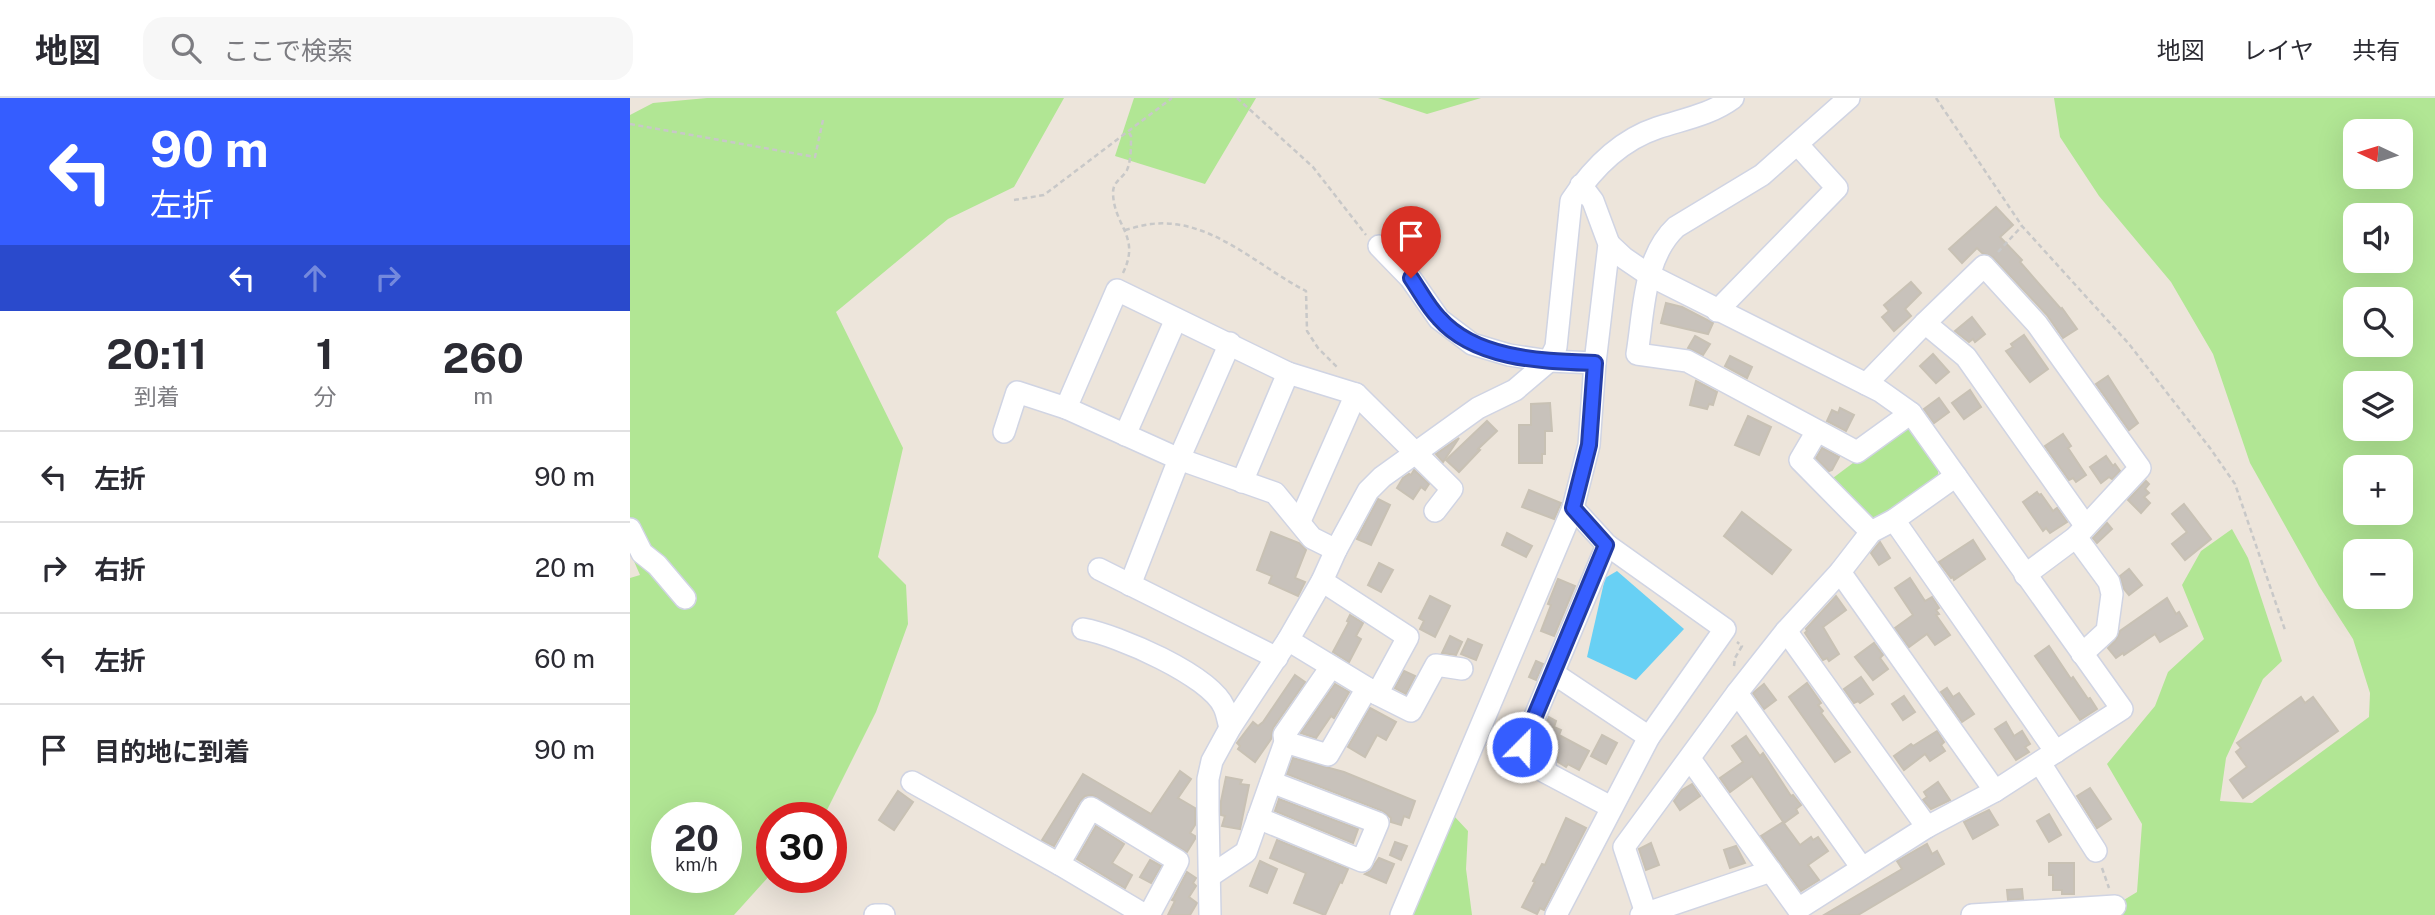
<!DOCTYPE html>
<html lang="ja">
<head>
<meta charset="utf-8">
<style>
  :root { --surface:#fff; --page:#f7f7f7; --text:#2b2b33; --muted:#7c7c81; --line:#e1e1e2 }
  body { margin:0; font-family:"Public Sans","Noto Sans JP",sans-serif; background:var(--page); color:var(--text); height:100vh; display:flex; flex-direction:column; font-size:26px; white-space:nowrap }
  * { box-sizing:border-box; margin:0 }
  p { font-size:23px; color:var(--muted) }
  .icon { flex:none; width:38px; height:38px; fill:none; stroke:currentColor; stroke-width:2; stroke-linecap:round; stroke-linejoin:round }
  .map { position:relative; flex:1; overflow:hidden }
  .panel { display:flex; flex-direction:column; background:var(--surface); width:630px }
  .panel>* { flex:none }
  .banner { background:#355dff; color:#fff; overflow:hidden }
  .needle { width:46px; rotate:274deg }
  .controls { position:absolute; left:1713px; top:21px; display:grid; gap:14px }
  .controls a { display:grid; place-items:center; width:70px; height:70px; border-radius:14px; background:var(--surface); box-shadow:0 7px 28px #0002; font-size:35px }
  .speed { position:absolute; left:21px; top:704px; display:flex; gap:14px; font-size:35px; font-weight:700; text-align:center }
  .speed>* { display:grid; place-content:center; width:91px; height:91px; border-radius:50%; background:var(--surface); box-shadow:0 7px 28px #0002; line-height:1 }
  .speed small { font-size:18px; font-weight:400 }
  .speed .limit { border:10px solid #d22; background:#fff; color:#111 }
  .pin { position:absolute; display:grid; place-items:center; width:60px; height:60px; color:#fff; margin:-72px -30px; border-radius:50% 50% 50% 0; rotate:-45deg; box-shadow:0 0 7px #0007 }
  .pin .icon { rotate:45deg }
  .me { position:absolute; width:77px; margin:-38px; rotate:23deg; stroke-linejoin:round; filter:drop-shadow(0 0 5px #0008) }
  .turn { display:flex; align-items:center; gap:24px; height:147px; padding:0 35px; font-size:32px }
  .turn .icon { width:91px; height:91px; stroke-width:2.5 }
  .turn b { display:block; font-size:49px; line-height:60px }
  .lanes { display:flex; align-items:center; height:66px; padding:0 35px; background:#0003; justify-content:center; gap:35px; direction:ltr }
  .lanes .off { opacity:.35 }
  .eta { display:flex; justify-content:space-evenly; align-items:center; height:119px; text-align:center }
  .eta b { font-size:42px; font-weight:700; line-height:49px }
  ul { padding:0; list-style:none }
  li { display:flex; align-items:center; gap:21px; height:91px; padding:0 35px; border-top:2px solid var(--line) }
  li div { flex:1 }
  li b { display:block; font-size:26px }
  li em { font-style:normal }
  header { display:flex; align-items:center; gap:42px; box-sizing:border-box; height:98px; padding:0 35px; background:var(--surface); border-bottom:2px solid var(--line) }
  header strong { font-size:33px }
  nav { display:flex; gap:38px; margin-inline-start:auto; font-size:24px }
  .search { width:490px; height:63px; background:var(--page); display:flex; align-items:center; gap:18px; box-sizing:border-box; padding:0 24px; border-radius:21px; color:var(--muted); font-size:26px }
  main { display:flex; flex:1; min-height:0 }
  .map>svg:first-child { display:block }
</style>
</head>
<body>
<header>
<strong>地図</strong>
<div class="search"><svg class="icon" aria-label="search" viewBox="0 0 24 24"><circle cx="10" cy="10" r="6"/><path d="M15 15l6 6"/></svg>ここで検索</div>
<nav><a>地図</a><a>レイヤ</a><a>共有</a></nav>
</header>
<main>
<section class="panel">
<div class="banner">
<div class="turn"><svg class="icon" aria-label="left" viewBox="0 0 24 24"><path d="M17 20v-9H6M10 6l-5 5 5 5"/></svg><div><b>90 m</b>左折</div></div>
<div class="lanes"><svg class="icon" aria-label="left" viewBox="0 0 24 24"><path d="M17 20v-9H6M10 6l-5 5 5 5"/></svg><svg class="icon off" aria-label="ahead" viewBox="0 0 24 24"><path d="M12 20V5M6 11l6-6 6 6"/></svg><svg class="icon off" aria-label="right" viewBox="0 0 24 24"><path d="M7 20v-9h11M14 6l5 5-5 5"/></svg></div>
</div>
<div class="eta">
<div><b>20:11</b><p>到着</p></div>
<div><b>1</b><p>分</p></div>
<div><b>260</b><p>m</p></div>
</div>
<ul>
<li><svg class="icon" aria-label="left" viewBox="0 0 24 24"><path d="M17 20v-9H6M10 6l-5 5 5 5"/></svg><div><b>左折</b></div><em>90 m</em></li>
<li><svg class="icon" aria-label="right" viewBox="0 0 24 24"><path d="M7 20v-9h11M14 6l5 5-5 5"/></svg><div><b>右折</b></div><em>20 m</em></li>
<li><svg class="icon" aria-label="left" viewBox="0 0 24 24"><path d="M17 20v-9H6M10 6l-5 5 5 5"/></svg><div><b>左折</b></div><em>60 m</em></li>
<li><svg class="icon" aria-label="arrive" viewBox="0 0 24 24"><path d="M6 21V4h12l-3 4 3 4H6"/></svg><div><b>目的地に到着</b></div><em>90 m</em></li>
</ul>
</section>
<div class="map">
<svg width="1805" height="817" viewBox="0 0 1805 817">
  <rect width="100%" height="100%" fill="#ede5db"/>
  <g fill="#b1e694" fill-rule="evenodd">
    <path d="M77,0H434L384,89L318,121L206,214L273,350L248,459L276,487L278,526L246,614L197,712L190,719H142V775L104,817H0V480L10,477L0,454V17L23,5ZM37,719H96V779H37Z"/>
    <polygon points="504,0 626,0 575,86 485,58"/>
    <polygon points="748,0 851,0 797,16"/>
    <path d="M1424,0H1805V817H1459L1474,814L1507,794L1512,726L1477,666L1525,608L1538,574L1574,541L1552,487L1571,453L1602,431L1618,460L1652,563L1633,581L1596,660L1590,703L1622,705L1739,619L1740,595L1723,541L1689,488L1620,365L1583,256L1541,184L1469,98L1430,39ZM1726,33H1771V79H1726ZM1726,117H1771V163H1726ZM1726,201H1771V247H1726ZM1726,285H1771V331H1726ZM1726,369H1771V415H1726ZM1726,453H1771V499H1726Z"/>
    <polygon points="1275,326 1308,372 1308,380 1249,421 1233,420 1199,383"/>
    <polygon points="824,718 838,733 836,771 842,817 780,817"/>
  </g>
  <polygon fill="#68d0f4" points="987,473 1054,531 1006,582 957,559 975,480"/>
  <g fill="#c8c2bb" stroke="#c8c1b4" stroke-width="2">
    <polygon points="1366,109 1383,127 1370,139 1392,162 1390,164 1410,187 1431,211 1432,210 1447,231 1433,240 1417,217 1363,159 1352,155 1347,150 1332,165 1319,151"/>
    <polygon points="1281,184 1291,195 1275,211 1281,218 1264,233 1252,219 1259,213 1254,207"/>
    <polygon points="1036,205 1052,209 1083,225 1078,236 1031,225"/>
    <polygon points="1342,219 1355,236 1345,244 1343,241 1339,244 1325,233"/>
    <polygon points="1394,237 1418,271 1400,284 1376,253 1383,249 1381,246"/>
    <polygon points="1065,238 1080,246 1073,257 1058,250"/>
    <polygon points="1303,256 1319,274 1306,285 1290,268"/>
    <polygon points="1100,258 1122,269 1117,280 1095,268"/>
    <polygon points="1478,278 1508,325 1499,332 1466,286"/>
    <polygon points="1066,283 1087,294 1083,307 1079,306 1077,311 1060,307"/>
    <polygon points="1340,292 1351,309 1334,321 1322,305"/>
    <polygon points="1309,300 1319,314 1304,325 1294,311"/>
    <polygon points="920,305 922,333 915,333 915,356 912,356 912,365 889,365 889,327 901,327 901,306"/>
    <polygon points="1210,310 1224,317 1216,333 1197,323 1202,312 1208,315"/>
    <polygon points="1118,318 1141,329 1129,357 1105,347"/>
    <polygon points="857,323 867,333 848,351 850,352 829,374 816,362"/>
    <polygon points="1433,336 1441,348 1438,350 1456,377 1446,384 1443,380 1439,382 1415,348"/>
    <polygon points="829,340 813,364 806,356"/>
    <polygon points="1192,350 1209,359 1202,372 1199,373 1186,360"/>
    <polygon points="1476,358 1483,368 1485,366 1490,373 1482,381 1479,379 1471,385 1460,369"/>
    <polygon points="784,372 799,386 795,392 791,389 783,401 767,390 773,380 779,376 781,377"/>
    <polygon points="1516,383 1519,386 1515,391 1519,395 1514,399 1520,405 1511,415 1498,402"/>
    <polygon points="899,392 931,405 924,421 892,409"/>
    <polygon points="1407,394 1409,397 1411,396 1423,413 1427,410 1437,424 1420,435 1416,430 1413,433 1393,404"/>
    <polygon points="748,401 760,407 741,447 727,441"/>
    <polygon points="1554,406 1581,441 1555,462 1542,446 1557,434 1542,416"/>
    <polygon points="1112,414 1161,452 1142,476 1094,438"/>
    <polygon points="1477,425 1482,431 1467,445 1463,440"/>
    <polygon points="641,434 669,445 676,452 665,480 675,484 668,498 639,485 642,478 627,472"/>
    <polygon points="877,435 902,448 896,459 872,447"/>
    <polygon points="1343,442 1355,461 1324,482 1323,479 1321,480 1309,464"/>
    <polygon points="1250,444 1260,460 1249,467 1241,455"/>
    <polygon points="749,465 763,472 751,494 738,487"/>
    <polygon points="1499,471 1512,487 1499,497 1494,491 1490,478"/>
    <polygon points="1280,480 1295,503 1302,499 1309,510 1306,512 1309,516 1306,517 1320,537 1305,547 1297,536 1279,549 1265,530 1283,517 1265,490"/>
    <polygon points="928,481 945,488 924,538 911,533 921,507 918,506"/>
    <polygon points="800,498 820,508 805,539 790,531 794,523 789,520"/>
    <polygon points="1206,498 1216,512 1193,529 1209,556 1199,563 1197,560 1193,562 1175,535 1177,533 1176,531"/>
    <polygon points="1537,500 1546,516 1549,514 1557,528 1530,544 1525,536 1494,557 1493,555 1486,560 1478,550 1486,542 1490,533"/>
    <polygon points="720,517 733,525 726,538 731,541 719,564 703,554 719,524 717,523"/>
    <polygon points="820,538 832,544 826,557 812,555"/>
    <polygon points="838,541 852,547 846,562 831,556"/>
    <polygon points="1244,545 1253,557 1250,560 1258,571 1243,582 1225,559"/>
    <polygon points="1419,548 1441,581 1443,579 1458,601 1460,600 1467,611 1450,622 1405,558"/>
    <polygon points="906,563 913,566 906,582 899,579"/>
    <polygon points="774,573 785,578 776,596 765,590"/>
    <polygon points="665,577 675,584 643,630 641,641 625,664 608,651 610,648 607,645 623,624 628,628 633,624"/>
    <polygon points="1231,579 1243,596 1230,605 1228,603 1224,605 1214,591"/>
    <polygon points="1177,585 1191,605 1188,607 1193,613 1191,615 1220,654 1205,664 1159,599"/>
    <polygon points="705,586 719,594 704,620 701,618 686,640 671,635"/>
    <polygon points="1134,586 1146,602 1134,611 1123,595"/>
    <polygon points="1317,590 1323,599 1329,595 1344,616 1332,624 1311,594"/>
    <polygon points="1274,598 1285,614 1273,622 1262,606"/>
    <polygon points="1671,599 1675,605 1683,599 1708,633 1613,700 1600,682 1617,669 1606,654 1611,650 1607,645"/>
    <polygon points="740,610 766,624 756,642 747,637 735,659 718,649"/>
    <polygon points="919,619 926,623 924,629 931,632 929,637 959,653 949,672 938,666 936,669 928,664 928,652 909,642"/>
    <polygon points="1376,624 1384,638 1392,633 1400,646 1395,649 1399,654 1386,662 1365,631"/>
    <polygon points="1307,633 1314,644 1311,647 1315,653 1300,663 1295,656 1274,672 1264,658 1281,646 1283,648"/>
    <polygon points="972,637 987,645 976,666 961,658"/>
    <polygon points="1116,638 1130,658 1133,655 1161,698 1163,697 1171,707 1166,711 1168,715 1154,725 1122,678 1100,694 1090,680 1113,664 1102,648"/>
    <polygon points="663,660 714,674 785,703 779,720 774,718 771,727 761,724 761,720 753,713 657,676"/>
    <polygon points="550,673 561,681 548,700 565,710 565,727 560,735 565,738 565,741 557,754 462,697 455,698 450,703 424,748 412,742 453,676 521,716"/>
    <polygon points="596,679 612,682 610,686 619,687 610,731 592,728 595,718 591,717 591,703"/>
    <polygon points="1308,684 1320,702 1301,711 1293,702 1297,699 1294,694"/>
    <polygon points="1062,686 1070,698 1050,712 1044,703 1052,692"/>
    <polygon points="1460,690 1481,721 1467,730 1447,698"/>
    <polygon points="268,693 283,704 264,732 249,722"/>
    <polygon points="649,701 728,731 723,745 645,713"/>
    <polygon points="1359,712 1368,727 1343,741 1334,724"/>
    <polygon points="1419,716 1431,737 1419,744 1407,723"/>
    <polygon points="936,720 956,730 914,812 910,810 907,816 892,809 905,784 903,783 912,766 915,767"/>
    <polygon points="1153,724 1170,747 1181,739 1183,742 1188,739 1198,753 1178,767 1189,782 1171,793 1131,738"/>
    <polygon points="466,728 494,746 482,765 502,777 495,790 447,761"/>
    <polygon points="647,742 718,771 712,785 710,784 695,817 664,805 676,775 640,760"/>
    <polygon points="765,744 777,748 771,762 760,757"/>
    <polygon points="1021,745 1029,767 1016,772 1009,751"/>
    <polygon points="1297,746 1302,756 1307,753 1314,766 1228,817 1194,817 1272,771 1267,763"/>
    <polygon points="1106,748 1115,765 1100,770 1094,752"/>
    <polygon points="749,760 764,766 756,785 735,776 740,773"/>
    <polygon points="520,762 531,768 521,785 510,779"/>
    <polygon points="630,763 647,771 637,795 620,788"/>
    <polygon points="1419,765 1444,765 1444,796 1432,796 1432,792 1423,792 1423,777 1419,777"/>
    <polygon points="557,774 566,780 563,785 566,788 559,799 567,805 560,817 538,817 545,803 542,802 544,799"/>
    <polygon points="1392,791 1393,801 1378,802 1377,792"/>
  </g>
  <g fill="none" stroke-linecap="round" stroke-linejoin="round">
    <defs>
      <g id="minor">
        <path d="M1219,0L1132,77L1046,129C1013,160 1014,214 1007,256L1057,263L1227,354L1281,315"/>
        <polyline points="979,146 994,160 1019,177 1250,293 1281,315 1492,611 1365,693 1297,729 1168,811 1060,661"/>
        <polyline points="749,148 781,181 809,221 842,246 879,257 919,263 965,265"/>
        <polyline points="1087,213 1207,90 1168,47"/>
        <polyline points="1295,225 1336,259 1455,427"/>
        <polyline points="1236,286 1295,225 1354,168 1407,226 1510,370 1446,439 1395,477"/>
        <polyline points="1187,333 1170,362 1241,434"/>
        <polyline points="374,334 387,294 436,310"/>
        <polyline points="495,337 546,221"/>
        <polyline points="612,384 658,275"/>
        <polyline points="1264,422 1426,654"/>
        <polyline points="670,423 726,296"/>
        <polyline points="0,431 12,455 27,467 55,500"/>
        <polyline points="1446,439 1479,484 1482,496 1477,533 1452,556"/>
        <polyline points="977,447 892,649 915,659 915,674 981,709"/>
        <polyline points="706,452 682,440 645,395 549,361 436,310 487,192 658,275 726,296 822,391 805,413"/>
        <polyline points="469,471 647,560"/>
        <polyline points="1210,474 1365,693"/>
        <polyline points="692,483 778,539 747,596"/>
        <polyline points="500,487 549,361 600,245"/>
        <path d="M453,531C487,537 580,577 594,609C597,615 598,623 600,630"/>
        <polyline points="1156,533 1297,729"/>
        <polyline points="658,542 747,596 781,613 806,567 832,571"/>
        <polyline points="923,575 1019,639"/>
        <polyline points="1107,595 1232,770"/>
        <polyline points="655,644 698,657 737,590"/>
        <polyline points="1410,665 1466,753"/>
        <polyline points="282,684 429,766"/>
        <polyline points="628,720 732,763 748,725 641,684"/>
        <polyline points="580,778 616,754 655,644 654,637 701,569"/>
        <polyline points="1016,815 994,749 1107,595 1156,533 1210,474 1241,434 1264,422 1326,378"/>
        <polyline points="245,817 254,817"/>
        <polyline points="515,817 429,766 461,710 548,763 519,817"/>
        <path d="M580,817L578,713V681L582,663L600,630L658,542L692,483L706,452L738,393L752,379L848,310L885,292L919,263L926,249L941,103C962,71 991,42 1027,30C1054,21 1080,17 1103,0"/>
        <polyline points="771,817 943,410 959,347 965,265 979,146 963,103 951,87"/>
        <polyline points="926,817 1019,639 1095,531 977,447 943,410"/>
        <polyline points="1011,817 1141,773"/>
        <polyline points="1342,817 1485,808"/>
      </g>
    </defs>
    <use href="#minor" stroke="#d0d4e3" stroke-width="24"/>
    <g stroke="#c8c8c8" stroke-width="2.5" stroke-dasharray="5 3.5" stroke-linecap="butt">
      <polyline points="607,0 683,69 736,137"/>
      <polyline points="1306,0 1392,128 1499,246 1580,350 1605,386 1655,532"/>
      <polyline points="0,26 185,59 193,22"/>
      <polyline points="384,102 414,97 542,0"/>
      <path d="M495,132C503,130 512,127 521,126C580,119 627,168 676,193L677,233L688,250L709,271"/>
      <polyline points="1368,154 1392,128"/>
      <path d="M493,175C511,138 484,129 483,95C483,83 492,81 497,72C501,63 501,49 501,38L498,33"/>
      <polyline points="1104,568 1105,560 1112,548 1107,544"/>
      <polyline points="1472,770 1479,790"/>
    </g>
    <use href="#minor" stroke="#fff" stroke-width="21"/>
  </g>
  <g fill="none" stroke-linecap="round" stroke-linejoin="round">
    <defs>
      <path id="route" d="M781,180C790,193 798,209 809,220C846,262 913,263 965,265L959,347L943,410L976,447L892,649"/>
    </defs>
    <use href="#route" stroke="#223ca6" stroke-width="18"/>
    <use href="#route" stroke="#355dff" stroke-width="12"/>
  </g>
</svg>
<div class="controls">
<a><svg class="needle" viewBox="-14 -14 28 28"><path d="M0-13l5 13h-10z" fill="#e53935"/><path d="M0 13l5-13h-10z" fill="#7c7c81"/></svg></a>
<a><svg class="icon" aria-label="sound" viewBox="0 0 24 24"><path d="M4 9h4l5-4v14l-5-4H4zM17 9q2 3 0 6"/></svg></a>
<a><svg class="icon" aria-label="search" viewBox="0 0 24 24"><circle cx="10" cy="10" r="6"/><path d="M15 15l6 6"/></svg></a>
<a><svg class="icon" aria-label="layers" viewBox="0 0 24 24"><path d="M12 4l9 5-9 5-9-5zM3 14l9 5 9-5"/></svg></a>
<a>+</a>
<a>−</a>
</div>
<div class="speed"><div>20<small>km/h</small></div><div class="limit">30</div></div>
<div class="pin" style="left:781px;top:180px;background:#d93025"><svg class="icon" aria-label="arrive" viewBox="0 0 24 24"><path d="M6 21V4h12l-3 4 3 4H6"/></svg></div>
<svg class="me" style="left:892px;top:649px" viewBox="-20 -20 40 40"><circle r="17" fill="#355dff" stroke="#fff" stroke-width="3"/><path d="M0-11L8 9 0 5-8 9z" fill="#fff"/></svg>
</div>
</main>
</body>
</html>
